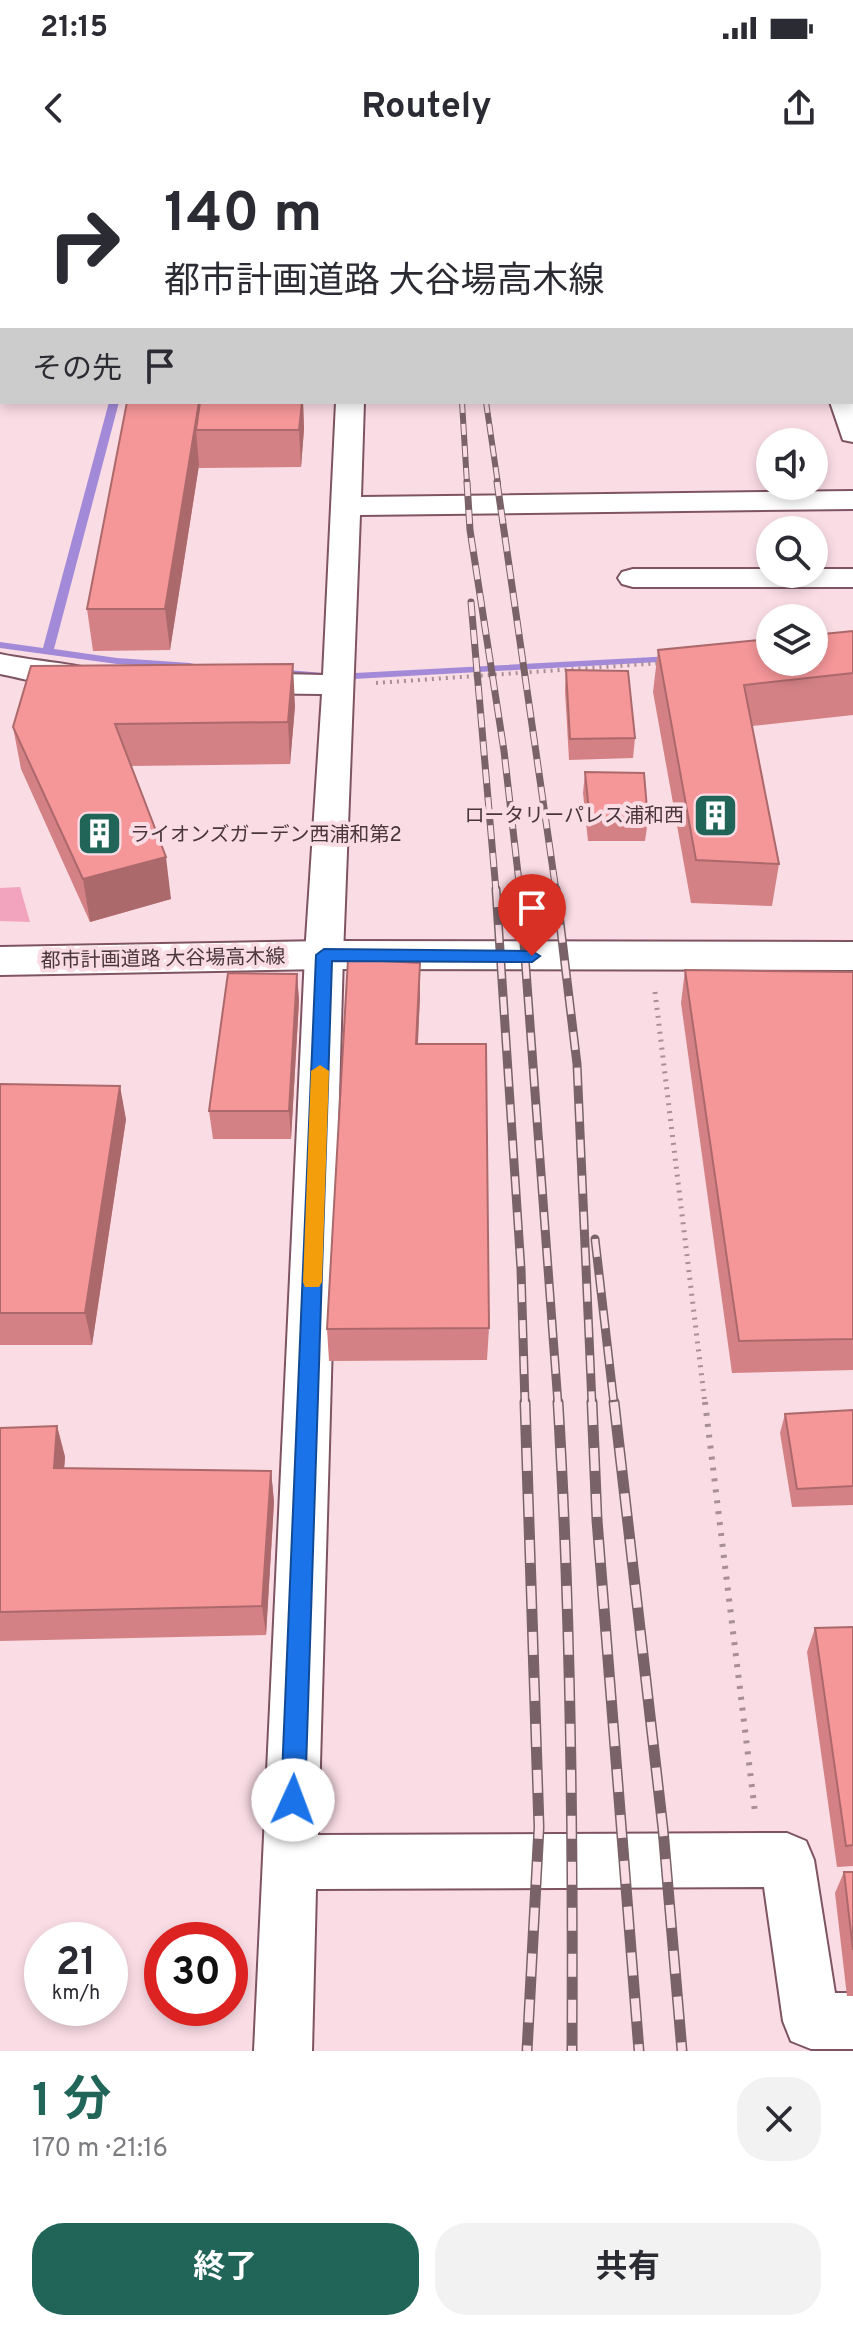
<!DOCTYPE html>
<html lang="ja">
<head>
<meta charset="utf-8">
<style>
  :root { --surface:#fff; --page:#f2f2f3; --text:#2b2b33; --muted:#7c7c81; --accent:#206558 }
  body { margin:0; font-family:Overpass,"Noto Sans JP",sans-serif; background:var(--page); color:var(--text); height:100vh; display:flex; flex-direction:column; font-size:30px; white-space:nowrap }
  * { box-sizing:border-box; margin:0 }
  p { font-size:26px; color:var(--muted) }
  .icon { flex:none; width:44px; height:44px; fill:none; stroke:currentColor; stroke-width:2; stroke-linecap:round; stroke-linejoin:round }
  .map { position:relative; height:1891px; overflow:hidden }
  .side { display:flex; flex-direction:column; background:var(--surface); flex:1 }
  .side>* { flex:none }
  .banner { position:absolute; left:0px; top:0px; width:854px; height:244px; box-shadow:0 4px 12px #0003; background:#fff; color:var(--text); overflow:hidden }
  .buttons { position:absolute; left:756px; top:268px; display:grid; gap:16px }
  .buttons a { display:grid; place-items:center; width:72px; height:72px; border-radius:50%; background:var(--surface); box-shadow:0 4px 12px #0003; font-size:40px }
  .speed { position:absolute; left:24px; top:1762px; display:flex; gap:16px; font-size:40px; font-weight:700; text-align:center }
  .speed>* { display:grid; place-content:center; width:104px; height:104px; border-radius:50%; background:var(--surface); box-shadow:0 4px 12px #0003; line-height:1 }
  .speed small { font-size:20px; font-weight:400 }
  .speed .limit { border:12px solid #d22; background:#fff; color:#111 }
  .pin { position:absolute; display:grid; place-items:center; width:68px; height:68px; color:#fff; margin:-82px -34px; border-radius:50% 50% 50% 0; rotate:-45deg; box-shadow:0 0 8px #0007 }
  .pin .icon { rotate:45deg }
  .me { position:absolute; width:88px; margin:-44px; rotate:2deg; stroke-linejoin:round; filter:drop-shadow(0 0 6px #0008) }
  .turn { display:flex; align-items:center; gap:28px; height:168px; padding:0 32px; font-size:36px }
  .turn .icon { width:104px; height:104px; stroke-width:2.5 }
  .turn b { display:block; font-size:56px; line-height:68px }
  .then { display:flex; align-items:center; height:76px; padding:0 32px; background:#0003; gap:16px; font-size:30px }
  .round { display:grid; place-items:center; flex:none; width:84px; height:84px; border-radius:32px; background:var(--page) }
  .overview { display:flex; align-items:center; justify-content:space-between; height:136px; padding:0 32px }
  h1 { font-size:48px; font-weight:700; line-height:60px; color:var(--accent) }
  .action { display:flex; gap:16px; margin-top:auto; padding:16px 32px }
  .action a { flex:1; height:92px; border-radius:32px; background:var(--accent); color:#fff; font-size:32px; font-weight:700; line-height:92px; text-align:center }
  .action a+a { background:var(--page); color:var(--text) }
  .status { display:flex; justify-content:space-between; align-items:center; height:56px; padding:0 40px; background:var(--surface); direction:ltr }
  .status svg { height:22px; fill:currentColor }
  header { display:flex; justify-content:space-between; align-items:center; height:104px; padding:0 32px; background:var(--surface); font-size:36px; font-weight:700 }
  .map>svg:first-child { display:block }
</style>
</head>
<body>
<div class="status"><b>21:15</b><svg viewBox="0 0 49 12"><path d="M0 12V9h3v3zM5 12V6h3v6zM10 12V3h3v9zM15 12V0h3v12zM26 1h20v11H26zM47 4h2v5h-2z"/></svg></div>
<header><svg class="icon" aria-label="back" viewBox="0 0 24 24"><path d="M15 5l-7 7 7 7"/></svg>Routely<svg class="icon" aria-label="share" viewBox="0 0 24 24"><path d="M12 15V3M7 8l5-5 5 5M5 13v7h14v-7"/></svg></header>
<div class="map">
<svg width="853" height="1891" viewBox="0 0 853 1891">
  <rect width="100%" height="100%" fill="#fadce5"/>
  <polygon fill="#f2a3bd" points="20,727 30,762 0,761 0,728"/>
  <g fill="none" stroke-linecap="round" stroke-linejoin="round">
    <g fill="#a38ad8" fill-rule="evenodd">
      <polygon points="109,242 119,242 54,489 117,498 190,503 194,504 194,508 117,504 0,488 0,482 43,488"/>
      <polygon points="673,496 677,497 677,501 336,520 275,515 269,512 275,509 336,514"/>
    </g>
    <defs>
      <g id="minor">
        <polygon points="64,0 119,0 120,2 65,2"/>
        <polygon points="852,236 853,236 853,282 843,280 830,242 852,242"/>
        <polygon points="336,242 364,242 361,337 853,331 853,349 360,355 343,795 318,1675 787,1673 806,1681 814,1700 835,1833 853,1833 853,1889 811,1889 791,1881 783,1861 764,1727 316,1729 312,1891 254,1891 305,795 322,534 239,533 228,530 223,523 228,516 239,513 323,515"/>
        <polygon points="633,409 770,409 770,414 814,414 814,409 853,409 853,427 633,427 622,424 618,418 622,412"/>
        <path d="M0,494C32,501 64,502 95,510L100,517L95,524C65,531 30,520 0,514Z"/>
      </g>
      <polygon id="tertiary" points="324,781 853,782 853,810 324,809 0,815 0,787"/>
    </defs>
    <use href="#minor" stroke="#7e5462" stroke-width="4"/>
    <use href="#tertiary" stroke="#7e5462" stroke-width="4"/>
    <polyline stroke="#a88f97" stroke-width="3" stroke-dasharray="1 4" stroke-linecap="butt" points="227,0 245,2"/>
    <polyline stroke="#a88f97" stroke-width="4" stroke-dasharray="2 5" stroke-linecap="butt" points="376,523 661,503"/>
    <polyline stroke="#a88f97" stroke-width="5" stroke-dasharray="2 6" stroke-linecap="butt" points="655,832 705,1244"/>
    <polyline stroke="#a88f97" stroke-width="6" stroke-dasharray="3 8" stroke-linecap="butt" points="705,1242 755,1652"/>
    <use href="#minor" fill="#fff" fill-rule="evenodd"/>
    <use href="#tertiary" fill="#fff" fill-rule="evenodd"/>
    <defs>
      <g id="rail-far3">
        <polyline points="462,242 467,324"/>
        <polyline points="486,242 498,324"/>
      </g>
      <g id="rail-far2">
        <polyline points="467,322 470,370 504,591 520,731"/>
        <polyline points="497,322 556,731"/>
        <polyline points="471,442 496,731"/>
      </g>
      <g id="rail-far1">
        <polyline points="496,729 521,1109 525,1244"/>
        <polyline points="520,729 558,1244"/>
        <polyline points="556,729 577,904 592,1244"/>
        <polyline points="595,1079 614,1244"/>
      </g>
      <g id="rail">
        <polyline points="525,1242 539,1667 527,1891"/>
        <path d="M558,1242C571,1458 573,1675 572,1891"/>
        <polyline points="592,1242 597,1360 639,1891"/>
        <polyline points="614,1242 663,1669 682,1891"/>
      </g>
    </defs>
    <use href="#rail-far3" stroke="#796369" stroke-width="6"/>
    <use href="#rail-far2" stroke="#796369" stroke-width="7"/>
    <use href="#rail-far1" stroke="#796369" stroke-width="9"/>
    <use href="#rail" stroke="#796369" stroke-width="11"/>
    <use href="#rail-far3" stroke="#fadce5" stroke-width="4" stroke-dasharray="11" stroke-linecap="butt"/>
    <use href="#rail-far2" stroke="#fadce5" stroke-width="5" stroke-dasharray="14" stroke-linecap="butt"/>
    <use href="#rail-far1" stroke="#fadce5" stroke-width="6" stroke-dasharray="18" stroke-linecap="butt"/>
    <use href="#rail" stroke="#fadce5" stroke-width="8" stroke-dasharray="23" stroke-linecap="butt"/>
  </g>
  <g fill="#d38184">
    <polygon points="127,242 303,242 304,269 301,307 199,308 199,305 170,490 93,491 87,449"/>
    <polygon points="853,471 853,555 752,566 779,704 772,746 691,743 653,532 658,490"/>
    <polygon points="566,510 635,578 633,598 569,600 565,530"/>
    <polygon points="295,546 290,604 131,606 171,739 90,762 21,609 13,567"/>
    <polygon points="585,612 648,661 645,681 588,681 583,633"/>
    <polygon points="685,810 853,812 853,1210 732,1213 681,843"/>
    <polygon points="297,814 299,841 291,979 213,979 209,951"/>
    <polygon points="420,836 418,884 489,1168 487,1200 329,1201 327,1169"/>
    <polygon points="0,924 126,959 92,1185 0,1185"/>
    <polygon points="853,1250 853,1345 792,1347 780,1273 785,1254"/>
    <polygon points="57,1266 65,1297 64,1308 271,1311 274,1342 266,1475 0,1481 0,1268"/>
    <polygon points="853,1467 853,1706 837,1707 807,1492 815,1468"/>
    <polygon points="844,1712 853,1712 853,1836 847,1836 835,1733"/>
  </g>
  <g fill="#ac696b">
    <polygon points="199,242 196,270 199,305 170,490 165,449"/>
    <polygon points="302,242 303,242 304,269 301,307 299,270"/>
    <polygon points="293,504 295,546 290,604 288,562"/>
    <polygon points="166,697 171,739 90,762 83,719"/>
    <polygon points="420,803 420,836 416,917 416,884"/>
    <polygon points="297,814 299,841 291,979 289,951"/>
    <polygon points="120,926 126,959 92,1185 85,1153"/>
    <polygon points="57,1266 65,1297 62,1338 54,1308"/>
    <polygon points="271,1311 274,1342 266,1475 262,1446"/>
  </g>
  <g fill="#f59699" stroke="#ac696b" stroke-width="2">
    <polygon points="127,242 199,242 165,449 87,449"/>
    <polygon points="200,242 302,242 299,270 196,270"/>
    <polygon points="853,471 853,513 744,525 779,704 696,700 658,490 770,479 770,502 814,502 814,475"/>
    <polygon points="293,504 288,562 115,564 166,697 83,719 13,567 31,506"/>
    <polygon points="566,510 628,511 635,578 570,579"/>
    <polygon points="585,612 644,613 648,661 590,661"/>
    <polygon points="348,799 420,803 416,884 486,884 489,1168 327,1169"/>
    <polygon points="685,810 853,812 853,1179 739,1181"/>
    <polygon points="228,813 297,814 289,951 209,951"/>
    <polygon points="0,924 120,926 85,1153 0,1153"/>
    <polygon points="853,1250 853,1326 797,1329 785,1254"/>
    <polygon points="57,1266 54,1308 271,1311 262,1446 0,1452 0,1268"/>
    <polygon points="853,1467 853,1685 846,1686 815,1468"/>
    <polygon points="844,1712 853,1712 853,1790"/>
  </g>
  <polygon fill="#1a73e8" stroke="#114b97" stroke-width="2" points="324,789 532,791 540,796 532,802 332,801 305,1640 301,1649 293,1652 284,1649 281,1640 316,795"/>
  <polygon fill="#f59e0b" points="320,905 329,911 322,1122 319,1127 305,1127 303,1122 311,911"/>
  <defs>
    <symbol id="building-square" viewBox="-11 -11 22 22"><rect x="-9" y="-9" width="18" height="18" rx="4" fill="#206558" stroke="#fadce5"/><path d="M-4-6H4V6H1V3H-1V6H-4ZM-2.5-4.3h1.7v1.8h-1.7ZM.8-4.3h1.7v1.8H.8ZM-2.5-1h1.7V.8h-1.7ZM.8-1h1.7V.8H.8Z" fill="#fff"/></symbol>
  </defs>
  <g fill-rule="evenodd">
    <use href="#building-square" x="690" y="630" width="51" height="51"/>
    <use href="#building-square" x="74" y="648" width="51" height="51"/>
  </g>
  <g text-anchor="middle" stroke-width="8" stroke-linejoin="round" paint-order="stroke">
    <g font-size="20" fill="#4a363c" stroke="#fadce5" text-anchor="end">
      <text x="684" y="662">ロータリーパレス浦和西</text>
      <text x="130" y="681" text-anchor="start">ライオンズガーデン西浦和第2</text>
    </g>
    <g font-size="20" fill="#4a363c" stroke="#fadce5">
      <text transform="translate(163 798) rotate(-1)" y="7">都市計画道路 大谷場高木線</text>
    </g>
  </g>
</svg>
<div class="buttons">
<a><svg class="icon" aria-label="sound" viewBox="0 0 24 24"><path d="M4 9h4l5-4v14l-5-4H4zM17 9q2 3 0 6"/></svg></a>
<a><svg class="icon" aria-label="search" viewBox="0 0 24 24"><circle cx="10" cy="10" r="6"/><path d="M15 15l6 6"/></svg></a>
<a><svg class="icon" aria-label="layers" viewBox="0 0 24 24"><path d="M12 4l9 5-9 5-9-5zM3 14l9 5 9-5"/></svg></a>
</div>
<div class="speed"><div>21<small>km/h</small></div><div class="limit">30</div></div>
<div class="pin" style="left:532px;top:796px;background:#d93025"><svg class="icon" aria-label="arrive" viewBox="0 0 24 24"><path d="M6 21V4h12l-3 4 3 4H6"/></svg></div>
<svg class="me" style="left:293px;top:1640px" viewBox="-20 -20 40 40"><circle r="19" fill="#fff"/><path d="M0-13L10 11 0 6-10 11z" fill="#1a73e8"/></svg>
<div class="banner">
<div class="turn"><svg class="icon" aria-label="right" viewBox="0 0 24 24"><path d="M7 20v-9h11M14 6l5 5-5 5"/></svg><div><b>140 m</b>都市計画道路 大谷場高木線</div></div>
<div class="then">その先<svg class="icon" aria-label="arrive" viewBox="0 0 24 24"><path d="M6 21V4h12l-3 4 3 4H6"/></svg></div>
</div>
</div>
<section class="side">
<div class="overview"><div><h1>1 分</h1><p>170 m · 21:16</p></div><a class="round"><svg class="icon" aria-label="close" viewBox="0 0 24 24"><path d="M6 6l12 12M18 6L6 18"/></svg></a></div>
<div class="action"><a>終了</a><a>共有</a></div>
</section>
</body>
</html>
